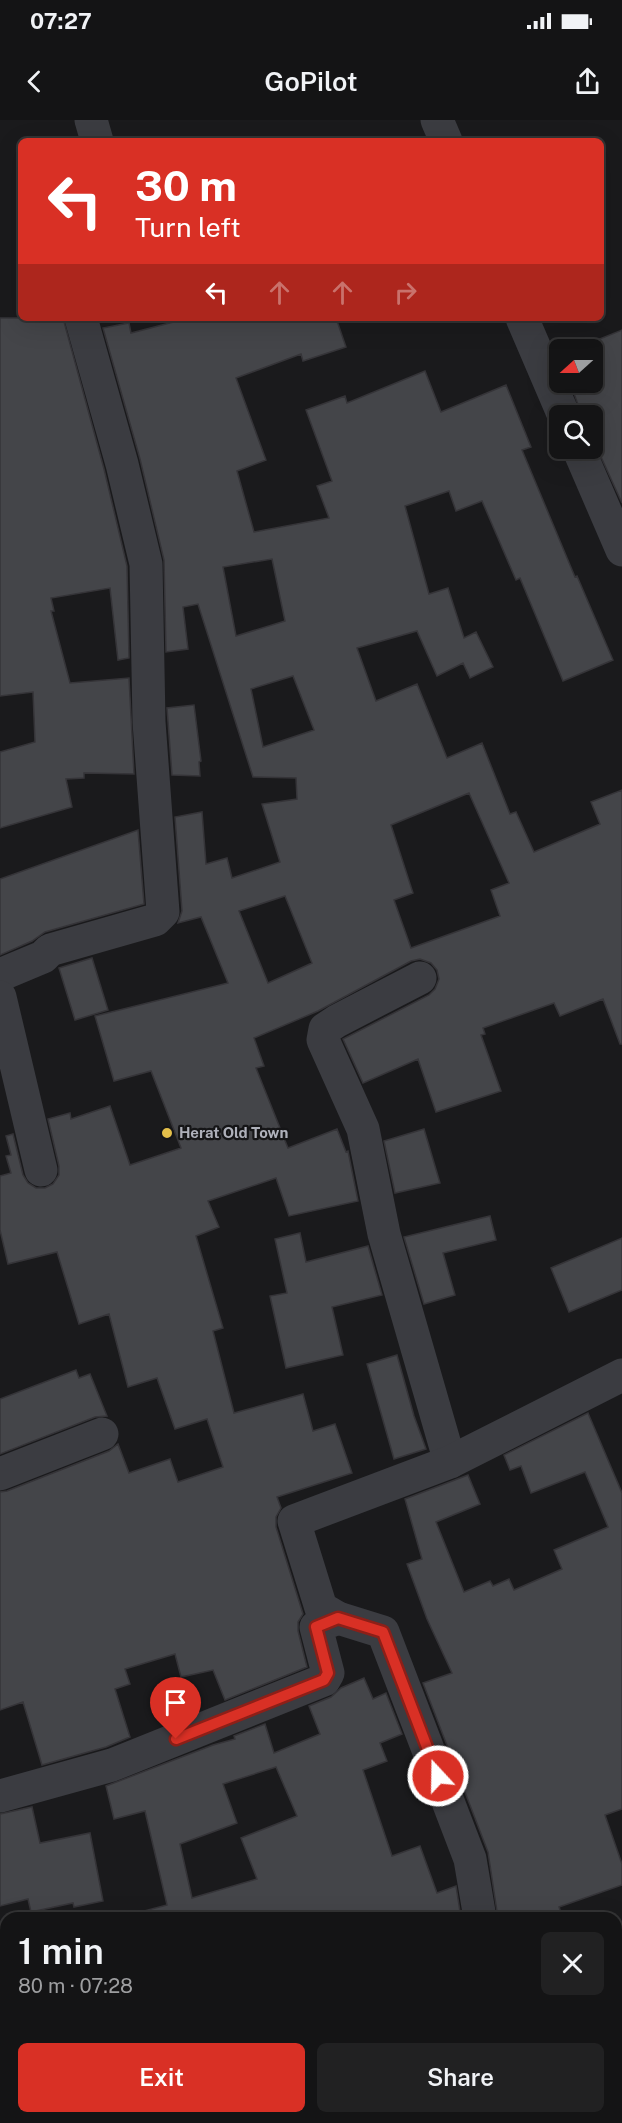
<!DOCTYPE html>
<html lang="en">
<head>
<meta charset="utf-8">
<style>
  :root { --surface:#141415; --page:#212122; --text:#f1f3f6; --muted:#9d9ea0; --line:#333334; --accent:#d93025 }
  body { margin:0; font-family:"Public Sans",sans-serif; background:var(--page); color:var(--text); height:100vh; display:flex; flex-direction:column; font-size:22px; white-space:nowrap }
  * { box-sizing:border-box; margin:0 }
  p { font-size:20px; color:var(--muted) }
  .icon { flex:none; width:33px; height:33px; fill:none; stroke:currentColor; stroke-width:2; stroke-linecap:round; stroke-linejoin:round }
  .map { position:relative; flex:1; overflow:hidden }
  .drawer { position:absolute; left:0px; top:1792px; width:622px; height:212px; display:flex; flex-direction:column; background:var(--surface); border-radius:18px 18px 0 0; box-shadow:0 6px 24px #0002,0 0 0 2px var(--line) }
  .drawer>* { flex:none }
  .top-card { position:absolute; left:18px; top:18px; width:586px; height:183px; border-radius:9px; box-shadow:0 6px 24px #0002,0 0 0 2px var(--line); background:#d93025; color:#fff; overflow:hidden }
  .needle { width:39px; rotate:249deg }
  .buttons { position:absolute; left:549px; top:219px; display:grid; gap:12px }
  .buttons a { display:grid; place-items:center; width:54px; height:54px; border-radius:9px; background:var(--surface); box-shadow:0 6px 24px #0002,0 0 0 2px var(--line); font-size:30px }
  .pin { position:absolute; display:grid; place-items:center; width:51px; height:51px; color:#fff; margin:-62px -26px; border-radius:50% 50% 50% 0; rotate:-45deg; box-shadow:0 0 6px #0007 }
  .pin .icon { rotate:45deg }
  .me { position:absolute; width:66px; margin:-33px; rotate:339deg; stroke-linejoin:round; filter:drop-shadow(0 0 4px #0008) }
  .turn { display:flex; align-items:center; gap:21px; height:126px; padding:0 18px; font-size:27px }
  .turn .icon { width:78px; height:78px; stroke-width:2.5 }
  .turn b { display:block; font-size:42px; line-height:51px }
  .lanes { display:flex; align-items:center; height:57px; padding:0 18px; background:#0003; justify-content:center; gap:30px; direction:ltr }
  .lanes .off { opacity:.35 }
  .round { display:grid; place-items:center; flex:none; width:63px; height:63px; border-radius:9px; background:var(--page) }
  .overview { display:flex; align-items:center; justify-content:space-between; height:102px; padding:0 18px }
  h1 { font-size:36px; font-weight:600; line-height:45px }
  .button { display:flex; gap:12px; margin-top:auto; padding:12px 18px }
  .button a { flex:1; height:69px; border-radius:9px; background:var(--accent); color:#fff; font-size:24px; font-weight:600; line-height:69px; text-align:center }
  .button a+a { background:var(--page); color:var(--text) }
  .status { display:flex; justify-content:space-between; align-items:center; height:42px; padding:0 30px; background:var(--surface); direction:ltr }
  .status svg { height:16px; fill:currentColor }
  header { display:flex; justify-content:space-between; align-items:center; height:78px; padding:0 18px; background:var(--surface); font-size:27px; font-weight:600 }
  .map>svg:first-child { display:block }
</style>
</head>
<body>
<div class="status"><b>07:27</b><svg viewBox="0 0 49 12"><path d="M0 12V9h3v3zM5 12V6h3v6zM10 12V3h3v9zM15 12V0h3v12zM26 1h20v11H26zM47 4h2v5h-2z"/></svg></div>
<header><svg class="icon" aria-label="back" viewBox="0 0 24 24"><path d="M15 5l-7 7 7 7"/></svg>GoPilot<svg class="icon" aria-label="share" viewBox="0 0 24 24"><path d="M12 15V3M7 8l5-5 5 5M5 13v7h14v-7"/></svg></header>
<div class="map">
<svg width="622" height="2003" viewBox="0 0 622 2003">
  <rect width="100%" height="100%" fill="#1a1a1c"/>
  <g fill="#444549" stroke="#353438" stroke-width="1.5" fill-rule="evenodd">
    <polygon points="0,198 63,198 104,349 127,446 129,538 118,540 110,468 51,478 54,491 51,491 70,563 129,558 134,654 84,653 84,658 66,659 72,687 0,708 0,632 35,622 33,572 0,576"/>
    <path d="M189,198H336L346,227L303,241L301,234L236,258L266,340L237,351L254,412L329,398L317,366L332,361L306,290L345,276L347,283L425,251L441,292L506,265L531,327L522,330L575,457L577,456L613,540L563,561L520,458L516,460L482,381L456,391L449,371L405,386L429,474L448,468L464,518L476,512L493,547L470,558L463,543L437,556L417,511L357,528L376,581L417,564L447,638L482,623L510,694L516,692L534,732L600,704L591,682L622,670V924H620L603,879L560,896L554,883L483,908L485,914L481,915L501,971L436,992L418,939L363,963L343,919L429,875L435,869L439,859L437,850L431,843L420,839L411,841L318,891L254,918L264,946L256,948L288,1028L337,1009L346,1032L348,1031L358,1081L289,1096L276,1058L208,1081L219,1107L196,1116L223,1208L213,1211L234,1293L303,1274L313,1311L335,1304L352,1353L277,1377L281,1388L276,1397V1407L303,1494L298,1502V1511L307,1547L225,1580L213,1550L181,1557L175,1534L125,1549L130,1564L115,1569L130,1617L106,1627L42,1645L23,1582L0,1590V1372L7,1371L109,1331L118,1324L129,1353L170,1339L178,1362L223,1347L207,1299L175,1309L157,1258L128,1267L109,1194L79,1204L57,1132L8,1144L0,1110V1056L11,1053L6,1036L11,1035L6,1016L13,1014L23,1055L28,1063L36,1068H45L53,1064L59,1055V1046L48,999L70,993L71,999L110,986L130,1045L181,1028L151,951L114,961L95,896L228,863L201,797L178,803L182,791L175,697L202,692L206,744L227,738L232,758L280,742L262,684L297,679L296,658L253,657L198,484L183,487L188,529L166,532L164,440L140,339L103,208L129,203L131,213ZM272,439L285,501L236,516L223,447ZM293,556L314,610L263,627L251,569ZM469,673L509,763L491,770L500,796L411,828L394,780L413,773L391,705ZM285,776L312,843L268,863L239,791Z"/>
    <polygon points="622,210 622,383 592,317 592,296 582,296 570,262 592,262 592,230 587,230 585,225"/>
    <polygon points="194,585 201,641 199,642 200,656 172,655 167,588"/>
    <polygon points="138,710 144,784 45,812 32,821 0,835 0,759"/>
    <polygon points="92,838 108,890 75,900 59,848"/>
    <polygon points="424,1009 440,1063 395,1073 384,1021"/>
    <polygon points="490,1096 496,1120 443,1133 455,1175 424,1184 404,1117"/>
    <polygon points="300,1113 306,1142 368,1126 382,1175 332,1187 343,1235 286,1248 270,1176 287,1173 275,1119"/>
    <polygon points="622,1118 622,1170 569,1192 551,1148"/>
    <polygon points="397,1235 414,1296 426,1329 394,1339 367,1244"/>
    <polygon points="76,1250 79,1258 90,1254 107,1296 95,1297 0,1334 0,1279"/>
    <polygon points="588,1293 622,1373 622,1689 605,1695 622,1744 622,1765 559,1787 563,1798 498,1798 488,1732 423,1563 452,1553 427,1499 407,1444 422,1439 405,1379 468,1355 480,1384 436,1402 464,1472 490,1461 493,1466 509,1459 514,1470 562,1449 554,1430 608,1407 585,1352 531,1373 521,1346 510,1350 504,1335"/>
    <path d="M364,1558L373,1579L386,1573L402,1614L380,1623L387,1641L363,1650L392,1736L420,1726L437,1773L456,1766L461,1798H145L144,1791L167,1785L145,1691L114,1699L106,1666L213,1625L235,1619L234,1616L265,1604L274,1633L320,1614L309,1586L331,1577L341,1568ZM276,1647L297,1696L241,1718L257,1759L192,1778L180,1724L237,1703L223,1664Z"/>
    <polygon points="32,1687 40,1723 90,1713 103,1781 74,1787 73,1783 31,1792 28,1779 0,1786 0,1694"/>
  </g>
  <g fill="none" stroke-linecap="round" stroke-linejoin="round">
    <g stroke="#3b3c41" stroke-width="33">
      <polyline points="91,0 97,21"/>
      <polyline points="437,0 446,21"/>
      <polyline points="522,198 564,296"/>
      <polyline points="578,328 622,430"/>
      <polyline points="0,855 43,837 50,830 155,800 163,792 149,602 146,444 122,344 81,198"/>
      <polyline points="420,858 337,901 325,909 323,920 363,1009 384,1114 450,1342"/>
      <polyline points="0,877 41,1050"/>
      <polyline points="0,1354 102,1314"/>
      <polyline points="0,1676 112,1645 324,1560 328,1553 316,1507 338,1498"/>
      <polyline points="480,1798 470,1739 383,1512 338,1498 321,1488 294,1401 450,1342 622,1255"/>
      <polyline points="218,1998 221,2003"/>
      <polyline points="588,1998 590,2003"/>
    </g>
  </g>
  <g fill="none" stroke-linecap="round" stroke-linejoin="round">
    <defs>
      <polyline id="route" points="176,1619 324,1560 328,1553 316,1507 338,1498 383,1512 438,1656"/>
    </defs>
    <use href="#route" stroke="#8d1f18" stroke-width="15"/>
    <use href="#route" stroke="#d93025" stroke-width="10"/>
  </g>
  <circle fill="#e4bf4a" stroke="#151517" stroke-width="2" cx="167" cy="1013" r="6"/>
  <g text-anchor="middle" stroke-width="4.5" stroke-linejoin="round" paint-order="stroke">
    <g font-size="15" font-weight="bold" fill="#aeb0ba" stroke="#151517" text-anchor="start">
      <text x="179" y="1018">Herat Old Town</text>
    </g>
  </g>
</svg>
<div class="buttons">
<a><svg class="needle" viewBox="-14 -14 28 28"><path d="M0-13l5 13h-10z" fill="#e53935"/><path d="M0 13l5-13h-10z" fill="#9d9ea0"/></svg></a>
<a><svg class="icon" aria-label="search" viewBox="0 0 24 24"><circle cx="10" cy="10" r="6"/><path d="M15 15l6 6"/></svg></a>
</div>
<div class="pin" style="left:176px;top:1619px;background:#d93025"><svg class="icon" aria-label="arrive" viewBox="0 0 24 24"><path d="M6 21V4h12l-3 4 3 4H6"/></svg></div>
<svg class="me" style="left:438px;top:1656px" viewBox="-20 -20 40 40"><circle r="17" fill="#d93025" stroke="#fff" stroke-width="3"/><path d="M0-11L8 9 0 5-8 9z" fill="#fff"/></svg>
<div class="top-card">
<div class="turn"><svg class="icon" aria-label="left" viewBox="0 0 24 24"><path d="M17 20v-9H6M10 6l-5 5 5 5"/></svg><div><b>30 m</b>Turn left</div></div>
<div class="lanes"><svg class="icon" aria-label="left" viewBox="0 0 24 24"><path d="M17 20v-9H6M10 6l-5 5 5 5"/></svg><svg class="icon off" aria-label="ahead" viewBox="0 0 24 24"><path d="M12 20V5M6 11l6-6 6 6"/></svg><svg class="icon off" aria-label="ahead" viewBox="0 0 24 24"><path d="M12 20V5M6 11l6-6 6 6"/></svg><svg class="icon off" aria-label="right" viewBox="0 0 24 24"><path d="M7 20v-9h11M14 6l5 5-5 5"/></svg></div>
</div>
<section class="drawer">
<div class="overview"><div><h1>1 min</h1><p>80 m · 07:28</p></div><a class="round"><svg class="icon" aria-label="close" viewBox="0 0 24 24"><path d="M6 6l12 12M18 6L6 18"/></svg></a></div>
<div class="button"><a>Exit</a><a>Share</a></div>
</section>
</div>
</body>
</html>
